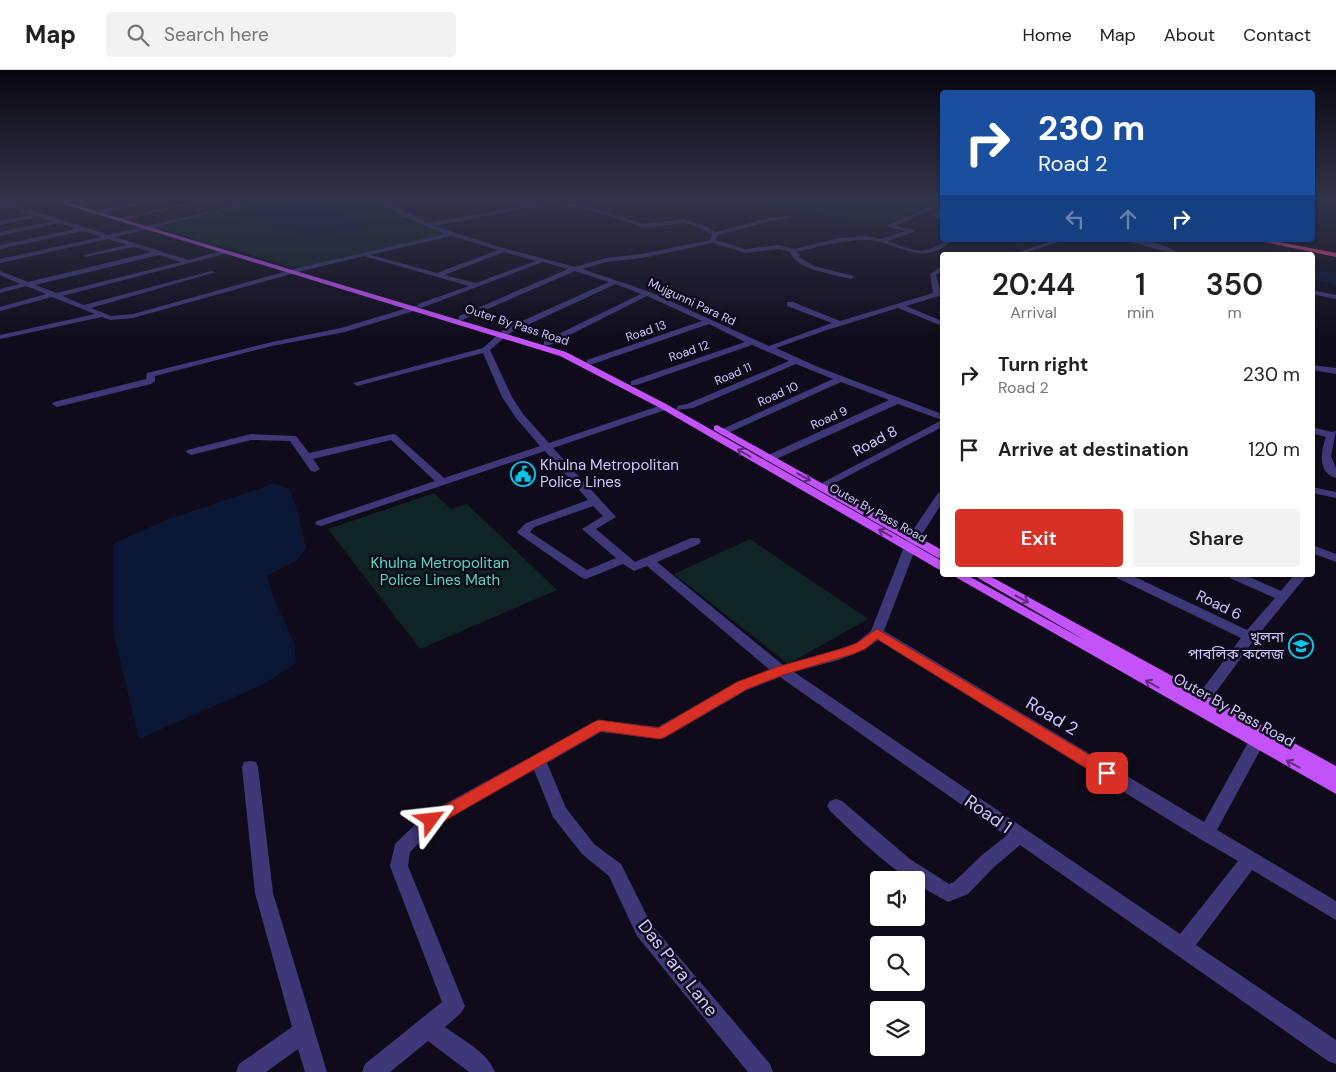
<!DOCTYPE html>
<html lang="en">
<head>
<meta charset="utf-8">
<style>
  :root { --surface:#fff; --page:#f2f2f2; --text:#202124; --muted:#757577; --line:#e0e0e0; --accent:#d93025 }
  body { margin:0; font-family:"DM Sans","Noto Sans Bengali",sans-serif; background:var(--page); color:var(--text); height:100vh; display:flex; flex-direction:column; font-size:19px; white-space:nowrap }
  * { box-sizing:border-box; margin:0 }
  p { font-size:16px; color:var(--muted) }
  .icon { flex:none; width:28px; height:28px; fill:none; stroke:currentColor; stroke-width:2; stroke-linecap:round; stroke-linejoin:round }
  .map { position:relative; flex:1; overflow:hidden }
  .drawer { position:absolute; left:940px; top:182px; width:375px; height:325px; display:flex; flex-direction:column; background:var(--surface); border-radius:5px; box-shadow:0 1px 4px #0004 }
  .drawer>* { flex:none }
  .top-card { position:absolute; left:940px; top:20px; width:375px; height:152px; border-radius:5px; box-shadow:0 1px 4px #0004; background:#1a4fa0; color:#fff; overflow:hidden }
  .tools { position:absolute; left:870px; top:801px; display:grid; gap:10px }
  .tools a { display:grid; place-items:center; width:55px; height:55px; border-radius:5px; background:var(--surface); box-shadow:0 1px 4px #0004; font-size:25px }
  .pin { position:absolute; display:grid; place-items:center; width:42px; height:42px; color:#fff; margin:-21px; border-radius:10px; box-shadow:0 2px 8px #0006 }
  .me { position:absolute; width:55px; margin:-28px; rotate:60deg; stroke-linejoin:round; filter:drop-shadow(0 0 4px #0008) }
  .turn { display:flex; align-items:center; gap:18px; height:105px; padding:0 15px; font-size:22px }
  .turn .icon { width:65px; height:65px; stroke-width:2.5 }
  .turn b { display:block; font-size:35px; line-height:42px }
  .lanes { display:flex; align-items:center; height:48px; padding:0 15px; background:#0003; justify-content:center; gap:25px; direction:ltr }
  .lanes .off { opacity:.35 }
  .eta { display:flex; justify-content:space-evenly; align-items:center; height:85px; text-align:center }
  .eta b { font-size:30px; font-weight:600; line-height:35px }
  .cta { display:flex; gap:10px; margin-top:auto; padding:10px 15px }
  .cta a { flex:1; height:58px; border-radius:5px; background:var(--accent); color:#fff; font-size:20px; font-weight:600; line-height:58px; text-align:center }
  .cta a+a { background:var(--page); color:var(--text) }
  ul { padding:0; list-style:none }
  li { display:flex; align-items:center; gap:15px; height:75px; padding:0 15px }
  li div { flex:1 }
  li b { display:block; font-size:19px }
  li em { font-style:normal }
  header { display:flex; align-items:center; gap:30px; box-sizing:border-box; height:70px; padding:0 25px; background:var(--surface); border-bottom:1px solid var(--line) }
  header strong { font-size:24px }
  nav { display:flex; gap:28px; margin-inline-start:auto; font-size:18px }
  .search { width:350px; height:45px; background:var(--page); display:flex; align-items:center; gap:12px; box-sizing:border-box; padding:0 18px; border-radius:5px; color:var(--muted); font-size:19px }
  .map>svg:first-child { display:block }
</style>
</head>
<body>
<header>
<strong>Map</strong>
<div class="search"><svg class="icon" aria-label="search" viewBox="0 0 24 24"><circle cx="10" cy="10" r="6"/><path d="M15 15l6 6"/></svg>Search here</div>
<nav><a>Home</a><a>Map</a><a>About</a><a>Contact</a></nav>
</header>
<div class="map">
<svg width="1336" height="1002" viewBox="0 0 1336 1002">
  <rect width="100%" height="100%" fill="#0f0b1b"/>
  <g fill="#0f2424">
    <polygon points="275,128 369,128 407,151 426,156 447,164 298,198 150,156"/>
    <polygon points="746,128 942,128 880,157"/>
    <polygon points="434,423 451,439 467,434 557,520 420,579 328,459"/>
    <polygon points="750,469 868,549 788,594 674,504"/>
  </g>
  <g fill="#0a1735">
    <polygon points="310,129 326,131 336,141 353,148 364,157 305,167 276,154 235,144 237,141"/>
    <polygon points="1327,201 1336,203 1336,215 1313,209 1313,204"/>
    <polygon points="273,414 289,418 298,442 306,478 297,490 267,506 275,531 294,573 296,593 264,614 139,669 114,565 114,473 169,449"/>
  </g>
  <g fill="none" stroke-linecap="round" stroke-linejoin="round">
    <g fill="#3e3878" fill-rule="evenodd">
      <polygon points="64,128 58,131 55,129 56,128"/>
      <polygon points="103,128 114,128 78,137 75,135"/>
      <polygon points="157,128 168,128 100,143 97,141"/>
      <polygon points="209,128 220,128 124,150 121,148"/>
      <path d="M264,128H274L115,167L188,190L226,180L229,182L228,183L62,226L84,235L211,201L216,202L91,238L111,246L133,244L298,198L445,164L402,146L373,128H379L428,153L523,136L507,128H514L529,134L561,128L564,130L562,131L608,142L643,154L684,149L705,156L716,162L768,148L790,146V148L768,152L718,165L716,170L745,179L779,175L794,179L839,168L866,166L881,169L905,161L888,157V155L942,131V134L896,156L914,160V162L887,171C900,175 916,184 930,179C939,176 943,170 952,170C921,200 898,170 865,170C841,170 818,177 796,182L800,185L799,187L814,196L853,206L854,207L851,209C832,204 795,199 790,182L779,179L745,183L713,173L642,188L606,192L582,199L650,222L769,276L832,253L787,236V232H793L840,251L933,223L930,204L942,196V201L936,205L941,222L939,226L906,236L942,251V256L898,238L824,261L776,278L818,297L942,344V350L898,334L774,390H766L765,388L766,386L889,330L841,312L726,364H720V360L833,309L796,294L693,338L677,340V336L687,334L789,291L752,275L637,315H631V311L745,272L709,254L593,294H587V290L702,251L647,226L550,275H544V271L641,224L616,214L510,263L490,280L512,327L523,344L549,373L662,335H668V339L553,378L616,447L596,459L635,492L691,468H699L701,471L699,474L657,492L783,595L830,582L856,573L871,561L907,469L938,423L942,422V433L919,469L884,561L1204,752L1250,669L1256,667L1262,669L1264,673L1217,760L1336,831V850L1252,800L1196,875L1336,970V994L1328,991L1020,775L994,797L968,824L948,832L916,814V810C900,810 845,755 830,741L827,736L830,731L836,729L842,731L910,789L949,814L954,812L982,785L1006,766L780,607L747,620L666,667L660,669L601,662L547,693L566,738L594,774L621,794L651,854L770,994L773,1002H748L637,866L609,806L582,784L553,747L534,700L437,755L410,782L408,796L465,936L461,943L445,957C462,970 487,981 495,1002H469L428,971L390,1002H362L365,994L442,932L390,796L395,774L425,745L594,652L599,650L658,657L737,612L770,600L647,496L634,501L623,494L586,509L582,508L519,464L517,462L526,453L588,430L545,381L321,456L317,455L315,453L317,451L435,411L391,370L313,389L320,399L315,402L311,401L290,371L251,370L191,385L186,382L187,380L251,364L296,366L309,383L393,364L396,365L444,408L540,376L516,348L502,327L483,283L357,316L353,313L483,278L504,259L609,212L575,201L462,250H459V246L568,199L543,192L421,238L417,236L418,234L469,216L364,186L302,201L133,248L110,250L102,247L0,269V265L95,244L52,227L0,241V237L46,224L26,216L0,223V219L20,214L0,205V201L28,212L152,182L134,177L84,187V185L127,175L108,169L0,193V189L101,167L83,161L0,179V175L76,159L60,153L0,166V162L53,151L38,147L0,155V151L31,145L0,135V131L109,165ZM555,133L604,144L643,158L684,153L701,158L712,165L710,170L642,184L606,188L575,197L496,176L434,156ZM451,166L498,180L437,203L370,185ZM504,182L536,191L476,213L444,205ZM159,185L181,192L57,223L35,215ZM593,436L603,446L582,459L616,488L587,500L530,462L534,457ZM878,570L1200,769L1238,791L1180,864L794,602C822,594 854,589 878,570Z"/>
      <polygon points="942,140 942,144 938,145 942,145 942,149 934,147 933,143"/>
      <polygon points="1055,170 1064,170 1019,185 1010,185"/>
      <path d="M1127,170C1144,170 1167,173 1180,185C1176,185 1131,172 1127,170Z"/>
      <polygon points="1312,220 1336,225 1336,229 1312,224"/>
      <polygon points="414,236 417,236 417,240 345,262 272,276 155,306 155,311 151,314 57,337 52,334 54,332 146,309 147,303 272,272 341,258"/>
      <polygon points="1312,295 1336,298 1336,304 1312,300"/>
      <polygon points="942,350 942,357 825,418 821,419 816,416"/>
      <path d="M1312,357L1332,362L1336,361L1331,386L1336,398V408C1317,403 1321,380 1326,367L1312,363Z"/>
      <polygon points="1312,417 1336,422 1336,428 1312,423"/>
      <polygon points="1312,475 1336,484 1336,492 1312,483"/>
      <polygon points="1115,505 1131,505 1247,560 1275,528 1230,508 1228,505 1245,505 1281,521 1294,505 1307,505 1254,570 1208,633 1203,634 1198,633 1195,629 1241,568 1117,508"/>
      <polygon points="250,691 256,692 258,697 273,823 327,1002 305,1002 298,979 266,1002 236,1002 239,994 292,957 255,823 242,697 244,692"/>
    </g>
    <g fill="#c452f9" fill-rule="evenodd">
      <polygon points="44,128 52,128 566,282 668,335 942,491 942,500 938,499 662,339 560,286"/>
      <polygon points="717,355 942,480 942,489 938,488 714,360 714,356"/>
      <polygon points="952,505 967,505 1086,571 973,505 988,505 1336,696 1336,724"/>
    </g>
    <polygon fill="#f84691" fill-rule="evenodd" points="1254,170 1269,170 1336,183 1336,187"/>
  </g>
  <defs><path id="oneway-shaft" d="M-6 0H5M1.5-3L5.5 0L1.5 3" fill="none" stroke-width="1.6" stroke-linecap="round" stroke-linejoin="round" transform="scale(1.25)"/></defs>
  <g stroke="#602b7f">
    <use href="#oneway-shaft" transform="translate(744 383) rotate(-150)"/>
    <use href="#oneway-shaft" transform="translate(804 407) rotate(29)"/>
    <use href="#oneway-shaft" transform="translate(885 463) rotate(-151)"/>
    <use href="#oneway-shaft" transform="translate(1022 529) rotate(29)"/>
    <use href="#oneway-shaft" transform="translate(1152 614) rotate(-151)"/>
    <use href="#oneway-shaft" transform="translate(1293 694) rotate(-151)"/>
  </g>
  <linearGradient id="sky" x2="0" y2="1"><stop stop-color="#08060f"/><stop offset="0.48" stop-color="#31344a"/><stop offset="1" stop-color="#31344a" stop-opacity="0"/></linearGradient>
  <rect width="1336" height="269" fill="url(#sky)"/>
  <polygon fill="#d93025" stroke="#8d1f18" points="877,559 1113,699 1115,703 1113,708 1107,709 1102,708 877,569 865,579 853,584 786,604 747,619 665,667 660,669 601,661 437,755 431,757 426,755 423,750 426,746 594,652 599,650 658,658 737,612 777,597 844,578 857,573"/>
  <defs>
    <symbol id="civic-ring" viewBox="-11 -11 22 22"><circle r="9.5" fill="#0f0b1b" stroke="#08c4e7" stroke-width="1.5"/><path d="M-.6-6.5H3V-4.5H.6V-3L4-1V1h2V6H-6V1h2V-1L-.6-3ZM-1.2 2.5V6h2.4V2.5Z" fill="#08c4e7"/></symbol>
    <symbol id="university-ring" viewBox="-11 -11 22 22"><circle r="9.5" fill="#0f0b1b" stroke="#08c4e7" stroke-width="1.5"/><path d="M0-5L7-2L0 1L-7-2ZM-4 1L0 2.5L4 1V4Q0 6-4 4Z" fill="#08c4e7"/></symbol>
  </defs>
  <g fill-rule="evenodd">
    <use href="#civic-ring" x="509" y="390" width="28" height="28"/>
    <use href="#university-ring" x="1287" y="562" width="28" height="28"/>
  </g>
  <g text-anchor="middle" stroke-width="5" stroke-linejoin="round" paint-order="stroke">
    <g font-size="12" fill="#d0c7fd" stroke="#0f0b1b">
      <text transform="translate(692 232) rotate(25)" y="4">Mujgunni Para Rd</text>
      <text transform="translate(517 255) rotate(18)" y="4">Outer By Pass Road</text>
      <text transform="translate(646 261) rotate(-19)" y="4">Road 13</text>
      <text transform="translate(689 281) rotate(-19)" y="4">Road 12</text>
      <text transform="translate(733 304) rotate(-23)" y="4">Road 11</text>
      <text transform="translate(778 324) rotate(-24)" y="4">Road 10</text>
      <text transform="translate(829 348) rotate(-24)" y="4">Road 9</text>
      <text transform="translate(878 443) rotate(29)" y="4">Outer By Pass Road</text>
    </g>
    <g font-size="15" fill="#d0c7fd" stroke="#0f0b1b">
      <text transform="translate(875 371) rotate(-28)" y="5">Road 8</text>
      <text transform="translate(1219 535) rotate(26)" y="5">Road 6</text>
      <text transform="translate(1234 640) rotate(29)" y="5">Outer By Pass Road</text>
    </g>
    <g font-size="15" fill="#d0c7fd" stroke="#0f0b1b" text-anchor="start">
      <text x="540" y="400">Khulna Metropolitan<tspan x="540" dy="17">Police Lines</tspan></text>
      <text x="1284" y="572" text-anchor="end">খুলনা<tspan x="1284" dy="17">পাবলিক কলেজ</tspan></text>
    </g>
    <g font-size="15" fill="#57d9c0" stroke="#0f0b1b">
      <text x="440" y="498">Khulna Metropolitan<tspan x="440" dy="17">Police Lines Math</tspan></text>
    </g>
    <g font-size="18" fill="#d0c7fd" stroke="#0f0b1b">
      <text transform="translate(1052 646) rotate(31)" y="6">Road 2</text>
      <text transform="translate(988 744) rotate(35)" y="6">Road 1</text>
      <text transform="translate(678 898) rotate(52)" y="6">Das Para Lane</text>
    </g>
  </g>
</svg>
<div class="tools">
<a><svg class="icon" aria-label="sound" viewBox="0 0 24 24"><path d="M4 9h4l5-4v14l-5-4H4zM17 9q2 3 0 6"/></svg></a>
<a><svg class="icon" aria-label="search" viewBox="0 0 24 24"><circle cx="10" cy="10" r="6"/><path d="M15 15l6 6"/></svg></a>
<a><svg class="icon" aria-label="layers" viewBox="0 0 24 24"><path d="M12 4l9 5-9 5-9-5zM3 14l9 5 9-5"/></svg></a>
</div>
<div class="pin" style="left:1107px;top:703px;background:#d93025"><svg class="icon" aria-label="arrive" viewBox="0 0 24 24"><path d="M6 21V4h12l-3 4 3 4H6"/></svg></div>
<svg class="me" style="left:431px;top:750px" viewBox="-20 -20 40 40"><path d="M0-17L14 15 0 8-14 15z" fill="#d93025" stroke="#fff" stroke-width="4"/></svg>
<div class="top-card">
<div class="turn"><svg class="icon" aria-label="right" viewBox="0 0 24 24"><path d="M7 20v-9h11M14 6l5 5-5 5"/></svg><div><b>230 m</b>Road 2</div></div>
<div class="lanes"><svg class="icon off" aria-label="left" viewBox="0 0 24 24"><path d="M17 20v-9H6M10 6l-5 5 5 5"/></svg><svg class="icon off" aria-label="ahead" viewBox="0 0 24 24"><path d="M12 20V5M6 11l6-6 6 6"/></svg><svg class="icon" aria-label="right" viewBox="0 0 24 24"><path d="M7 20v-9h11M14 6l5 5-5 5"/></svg></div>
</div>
<section class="drawer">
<div class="eta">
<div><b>20:44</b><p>Arrival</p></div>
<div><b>1</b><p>min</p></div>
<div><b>350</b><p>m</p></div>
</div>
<ul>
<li><svg class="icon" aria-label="right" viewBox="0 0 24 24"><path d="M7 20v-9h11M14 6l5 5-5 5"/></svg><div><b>Turn right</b><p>Road 2</p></div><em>230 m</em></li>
<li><svg class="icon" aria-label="arrive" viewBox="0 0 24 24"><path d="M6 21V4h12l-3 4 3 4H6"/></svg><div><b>Arrive at destination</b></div><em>120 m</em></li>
</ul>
<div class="cta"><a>Exit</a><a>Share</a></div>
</section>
</div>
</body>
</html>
